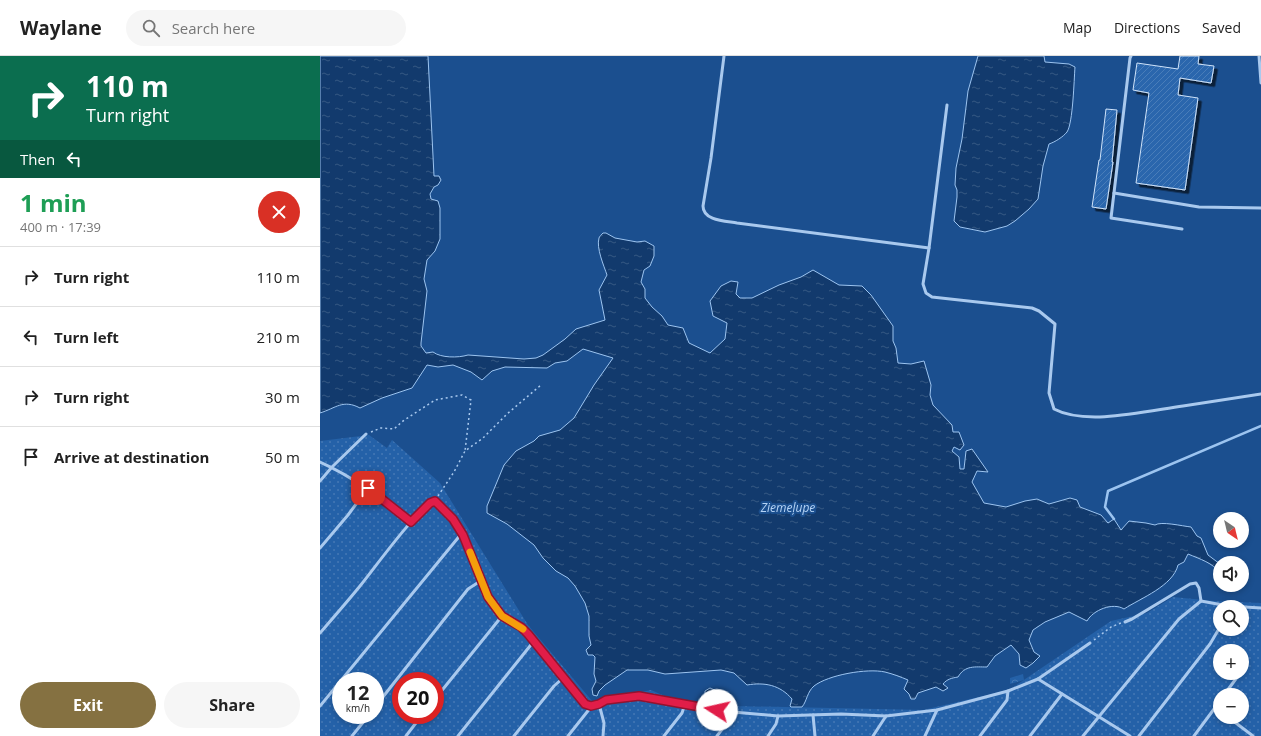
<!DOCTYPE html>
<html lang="en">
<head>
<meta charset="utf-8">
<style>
  :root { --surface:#fff; --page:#f6f6f6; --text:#222; --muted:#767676; --line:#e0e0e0; --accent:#857141 }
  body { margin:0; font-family:"Open Sans",sans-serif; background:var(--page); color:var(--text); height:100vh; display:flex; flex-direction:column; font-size:15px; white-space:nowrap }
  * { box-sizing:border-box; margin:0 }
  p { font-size:13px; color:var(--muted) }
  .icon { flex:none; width:22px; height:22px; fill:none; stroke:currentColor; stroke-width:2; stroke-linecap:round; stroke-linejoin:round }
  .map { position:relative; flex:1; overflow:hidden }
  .sheet { display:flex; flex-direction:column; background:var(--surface); width:320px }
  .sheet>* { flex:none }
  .hud { background:#0b6e4f; color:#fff; overflow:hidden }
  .needle { width:26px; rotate:145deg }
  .buttons { position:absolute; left:893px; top:456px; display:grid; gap:8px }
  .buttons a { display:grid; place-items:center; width:36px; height:36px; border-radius:50%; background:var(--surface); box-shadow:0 2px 6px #0003; font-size:20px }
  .speed { position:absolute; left:12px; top:616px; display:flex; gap:8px; font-size:20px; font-weight:700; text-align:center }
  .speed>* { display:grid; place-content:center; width:52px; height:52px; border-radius:50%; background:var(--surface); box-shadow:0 2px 6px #0003; line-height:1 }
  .speed small { font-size:10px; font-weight:400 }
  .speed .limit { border:6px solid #d22; background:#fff; color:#111 }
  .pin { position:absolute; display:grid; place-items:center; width:34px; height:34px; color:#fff; margin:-17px; border-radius:8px; box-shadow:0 2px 6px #0006 }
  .me { position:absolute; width:44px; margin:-22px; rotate:280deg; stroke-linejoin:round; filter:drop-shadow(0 0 3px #0008) }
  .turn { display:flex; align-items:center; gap:14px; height:84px; padding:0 20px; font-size:18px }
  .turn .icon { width:52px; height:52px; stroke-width:2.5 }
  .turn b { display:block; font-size:28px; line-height:34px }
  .then { display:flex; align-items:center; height:38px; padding:0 20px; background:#0003; gap:8px; font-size:15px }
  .round { display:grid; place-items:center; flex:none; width:42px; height:42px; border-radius:21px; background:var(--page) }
  .headline { display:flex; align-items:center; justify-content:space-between; height:68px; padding:0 20px }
  h1 { font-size:24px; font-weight:700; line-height:30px; color:#1e9e55 }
  .action { display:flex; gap:8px; margin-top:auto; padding:8px 20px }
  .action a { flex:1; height:46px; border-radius:24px; background:var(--accent); color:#fff; font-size:16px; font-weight:700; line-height:46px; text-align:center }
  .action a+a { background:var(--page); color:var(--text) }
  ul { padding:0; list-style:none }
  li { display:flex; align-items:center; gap:12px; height:60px; padding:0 20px; border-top:1px solid var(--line) }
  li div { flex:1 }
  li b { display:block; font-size:15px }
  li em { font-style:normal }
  header { display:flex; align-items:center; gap:24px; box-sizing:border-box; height:56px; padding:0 20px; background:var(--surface); border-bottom:1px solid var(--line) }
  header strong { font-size:19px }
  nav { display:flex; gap:22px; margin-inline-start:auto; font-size:14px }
  .search { width:280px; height:36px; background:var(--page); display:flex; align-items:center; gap:10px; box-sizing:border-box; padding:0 14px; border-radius:22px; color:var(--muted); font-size:15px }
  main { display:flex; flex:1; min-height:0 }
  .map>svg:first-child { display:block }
</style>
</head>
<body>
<header>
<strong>Waylane</strong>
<div class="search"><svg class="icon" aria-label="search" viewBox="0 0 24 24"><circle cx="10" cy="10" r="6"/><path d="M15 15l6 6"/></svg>Search here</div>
<nav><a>Map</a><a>Directions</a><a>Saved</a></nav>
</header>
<main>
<section class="sheet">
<div class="hud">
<div class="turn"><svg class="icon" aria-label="right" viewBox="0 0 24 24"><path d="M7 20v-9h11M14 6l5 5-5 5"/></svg><div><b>110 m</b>Turn right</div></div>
<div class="then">Then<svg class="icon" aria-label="left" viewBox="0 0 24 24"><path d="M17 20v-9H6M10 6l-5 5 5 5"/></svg></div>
</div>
<div class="headline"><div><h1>1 min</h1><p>400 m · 17:39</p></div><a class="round" style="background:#d93025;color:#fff"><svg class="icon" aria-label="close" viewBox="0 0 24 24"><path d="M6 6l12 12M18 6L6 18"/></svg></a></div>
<ul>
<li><svg class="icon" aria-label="right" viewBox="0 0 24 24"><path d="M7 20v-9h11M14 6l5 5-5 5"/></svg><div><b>Turn right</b></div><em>110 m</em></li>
<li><svg class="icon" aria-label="left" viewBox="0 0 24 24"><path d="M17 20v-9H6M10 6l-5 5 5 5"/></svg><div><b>Turn left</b></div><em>210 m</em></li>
<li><svg class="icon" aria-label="right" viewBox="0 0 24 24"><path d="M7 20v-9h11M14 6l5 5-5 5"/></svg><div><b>Turn right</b></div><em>30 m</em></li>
<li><svg class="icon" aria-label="arrive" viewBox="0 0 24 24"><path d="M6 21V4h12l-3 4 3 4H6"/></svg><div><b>Arrive at destination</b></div><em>50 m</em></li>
</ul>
<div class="action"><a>Exit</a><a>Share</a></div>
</section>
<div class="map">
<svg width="941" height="680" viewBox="0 0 941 680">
  <defs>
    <pattern id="park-crowns" width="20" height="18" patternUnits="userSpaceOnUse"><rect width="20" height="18" fill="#2461a8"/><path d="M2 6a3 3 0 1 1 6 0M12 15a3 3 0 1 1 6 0" fill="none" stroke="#4579b5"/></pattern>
    <pattern id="garden-dots" width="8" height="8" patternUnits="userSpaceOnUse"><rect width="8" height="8" fill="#2461a8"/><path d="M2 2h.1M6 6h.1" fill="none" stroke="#4579b5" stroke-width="1.8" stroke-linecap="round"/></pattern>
    <pattern id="water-ripples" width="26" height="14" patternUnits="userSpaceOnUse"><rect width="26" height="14" fill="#123a6d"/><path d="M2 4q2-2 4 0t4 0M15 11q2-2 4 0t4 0" fill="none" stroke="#365883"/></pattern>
    <pattern id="building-hatch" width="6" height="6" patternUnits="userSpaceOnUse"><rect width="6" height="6" fill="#2a66ad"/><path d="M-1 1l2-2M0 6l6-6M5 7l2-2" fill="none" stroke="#4a7db9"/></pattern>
    <filter id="shadow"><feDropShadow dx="3.5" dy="3.5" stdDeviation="0" flood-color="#0009"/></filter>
  </defs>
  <rect width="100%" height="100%" fill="#1b4f8f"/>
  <polygon fill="url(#park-crowns)" points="703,618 704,624 690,628 690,622"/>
  <path fill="url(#garden-dots)" fill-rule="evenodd" d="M49,379L67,392L72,384L120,427L208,569L273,646L331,634L365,649L603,654L689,634L791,565L827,557L853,541L894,545L941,547V680H0V385ZM900,551H922V573H900ZM900,595H922V617H900ZM21,625H55V659H21ZM81,625H115V659H81ZM900,639H922V661H900Z"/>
  <g fill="url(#water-ripples)" stroke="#9cc4f0">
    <path d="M0,0H108L114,120H119L121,124L118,129L114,131L110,138L111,143L118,145L120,152V183L115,195L107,204L104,223L107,235L101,287V290L106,297L113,296C121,302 138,302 148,299L204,303L216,302L223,299L245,283L256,273L285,264L279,234L287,219C284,210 276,192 279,182C279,181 282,178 283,177H286L295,182L317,186L325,185L334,190V200L330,210L324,214L321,226L325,233V242L332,251L342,260L348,269L363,272L369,287L390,297L405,283L407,267L393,260L390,245L401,230L411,225L418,226L416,238L420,242H432L459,229L481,221L493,214L519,229L542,230L551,239L573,270V285L576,292L578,307L591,308L604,305L611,329L610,339L613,349L632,369L633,376H639L644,389L640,394L634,391L632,395L639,401L640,413H644L646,395L652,393L668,416L657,415L652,426L664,447L686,451L705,445L717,443L729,448L750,442L757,444L760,451L781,459L788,467L794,463L801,474L809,465L826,467L835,469C841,465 862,470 871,471L877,480L881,482L888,499L900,508V517C893,507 880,503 868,498L864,506L858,509C853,530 821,542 804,553C793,546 773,554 767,565L749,556L725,566L713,574L709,584L714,596L720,600L713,607L706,612L700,609L699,598L691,589L675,600L667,611C655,611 645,609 638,621C632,622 627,623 623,628L628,632L623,635L616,631L598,637L595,643H591L589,638L584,633L588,624C581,621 573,618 565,616C547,612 508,619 494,630C487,636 487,645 482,651H471L470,650L472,643C460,629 445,626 427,629L414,617L401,614L345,618L328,614H307L285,629L279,635L277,640L273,639L272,633L276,625L274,618L275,601L273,599H268L266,594L271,589L269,580V560L265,547L255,530L248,522L236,515L223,502L214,489L187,468L167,457V450L184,409L196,395L214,385L219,380L240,374L254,362L274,329L293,302L263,293L247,305L235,307L227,312L185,311L172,315L162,324L151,316L133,309L118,311L107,309L92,332L62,342L40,352C23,343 16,352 0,357Z"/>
    <path d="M658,0H724L725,6L749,8L755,11C754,24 753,67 747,76C743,81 735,86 729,88L723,110L718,143L709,153L695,165L687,170L665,176L640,171L634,165L637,141V134L635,129L636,112L642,83L648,35Z"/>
    <polygon points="390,632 401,637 402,638 388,642 385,639 385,635"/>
  </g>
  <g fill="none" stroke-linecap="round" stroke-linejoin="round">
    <polyline stroke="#9cc4f0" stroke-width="2.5" points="794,463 785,451 788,435 941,370"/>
  </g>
  <g fill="url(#building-hatch)" stroke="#cfe3fa" filter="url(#shadow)">
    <polygon points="860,0 879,0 878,8 894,10 891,27 860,22 858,39 878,42 865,134 816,127 829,37 813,34 817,7 858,13"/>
    <polygon points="786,53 797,54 792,106 793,106 786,153 772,151 779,104 780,104"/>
  </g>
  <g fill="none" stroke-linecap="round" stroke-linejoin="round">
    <g stroke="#a9c9ee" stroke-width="1.5" stroke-dasharray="2 3" stroke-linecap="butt">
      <polyline points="51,376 61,372 74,373 83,365 115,344 142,339 151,344 145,395"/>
      <polyline points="118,440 134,416 145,395 163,382 187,358 221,329"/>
      <polyline points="774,584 791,571 801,567"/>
    </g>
    <g stroke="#a9c9ee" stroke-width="3">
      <path d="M404,0L391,102L383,150C383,165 406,165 417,167L609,192"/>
      <polyline points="811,0 810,2 791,162 862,173"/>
      <polyline points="939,0 941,27"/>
      <path d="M627,49L609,192L603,228L606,237L612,241L712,252L719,255L735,268L729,337L734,353C766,370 827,355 863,350C889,346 915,342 941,338"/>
      <polyline points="794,137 879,151 941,152"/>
      <path d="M0,406C34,421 62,443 91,466"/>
      <polyline points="0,425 12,411 46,378"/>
      <polyline points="0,492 28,459 48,432"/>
      <polyline points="805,566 812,563 870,528 876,527 879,532 881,545"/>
      <path d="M0,577C13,562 27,546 40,530C54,513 98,451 115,445L133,463L142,477L169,541L182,560L201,571L214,585L265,648L271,651L279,648L286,644L319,640L413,656L458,660L521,658L566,660L617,654L688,635L718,623L770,587"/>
      <polyline points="718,623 810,680"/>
      <polyline points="904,639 918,620"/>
      <polyline points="115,643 182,560"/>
      <polyline points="279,648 284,667 283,680"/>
      <polyline points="0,650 142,477"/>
      <polyline points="55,651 148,533 162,524"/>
      <polyline points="895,651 900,655"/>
      <polyline points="493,659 495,680"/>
      <polyline points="908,661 933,680"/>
      <polyline points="32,680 49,659"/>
      <polyline points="86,680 102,659"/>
      <polyline points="138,680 214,585"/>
      <polyline points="194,680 234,630 243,622"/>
      <polyline points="248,680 271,651"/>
      <polyline points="344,680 362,657 365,648"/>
      <polyline points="397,680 406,668 413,656"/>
      <polyline points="448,680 456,668 458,660"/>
      <polyline points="553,680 566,660"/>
      <polyline points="605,680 617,654"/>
      <polyline points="660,680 687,644 688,635"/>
      <polyline points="710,680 742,638"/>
      <polyline points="763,680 859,563 881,545 908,550 941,552"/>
      <polyline points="819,680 890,588 900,571"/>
      <polyline points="874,680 900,645"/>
    </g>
  </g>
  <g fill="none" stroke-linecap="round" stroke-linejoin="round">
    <defs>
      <polyline id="route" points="48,432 91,466 110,447 115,445 133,463 143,479 168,541 182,560 201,571 208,578 265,648 271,650 279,648 286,644 319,640 397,654"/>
    </defs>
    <use href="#route" stroke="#92132f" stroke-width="10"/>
    <use href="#route" stroke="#e11d48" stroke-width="7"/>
    <polyline stroke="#f59e0b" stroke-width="7" points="150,496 168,541 182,560 203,573"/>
  </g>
  <g text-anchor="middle" stroke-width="4" stroke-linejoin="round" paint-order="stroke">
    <g font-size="12" font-style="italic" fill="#b5d3f5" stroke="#1b4f8f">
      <text x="468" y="456">Ziemeļupe</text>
    </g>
  </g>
</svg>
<div class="buttons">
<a><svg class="needle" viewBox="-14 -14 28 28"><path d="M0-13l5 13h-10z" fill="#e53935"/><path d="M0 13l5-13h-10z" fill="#767676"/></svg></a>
<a><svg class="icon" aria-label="sound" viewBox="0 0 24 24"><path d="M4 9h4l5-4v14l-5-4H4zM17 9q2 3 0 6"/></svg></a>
<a><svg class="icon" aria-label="search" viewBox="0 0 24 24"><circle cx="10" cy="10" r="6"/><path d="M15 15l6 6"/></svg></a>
<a>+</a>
<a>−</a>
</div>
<div class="speed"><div>12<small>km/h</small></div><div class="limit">20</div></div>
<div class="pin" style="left:48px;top:432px;background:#d93025"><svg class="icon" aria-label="arrive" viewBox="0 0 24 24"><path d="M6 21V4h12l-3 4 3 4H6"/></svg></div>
<svg class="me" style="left:397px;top:654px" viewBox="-20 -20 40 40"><circle r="19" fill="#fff"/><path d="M0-13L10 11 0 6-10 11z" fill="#e11d48"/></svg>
</div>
</main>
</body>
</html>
